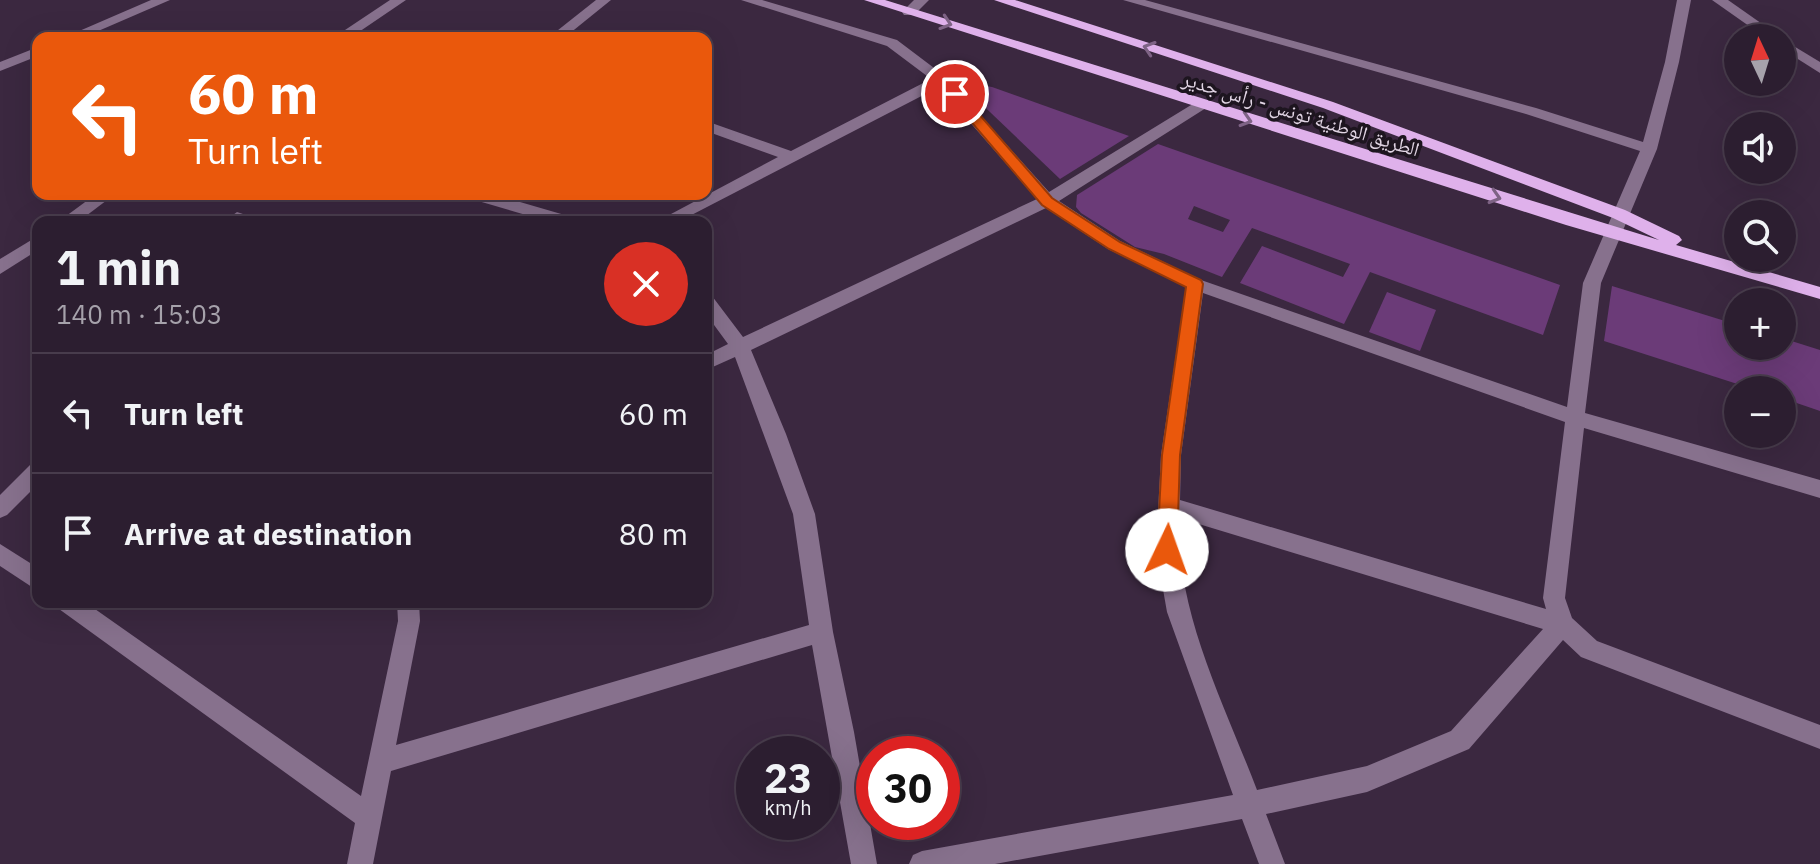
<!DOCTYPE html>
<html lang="en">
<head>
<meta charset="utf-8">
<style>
  :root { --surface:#2c1e30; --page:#382b3c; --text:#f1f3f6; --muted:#a6a2ab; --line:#483c4c }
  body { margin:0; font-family:"IBM Plex Sans","Noto Naskh Arabic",sans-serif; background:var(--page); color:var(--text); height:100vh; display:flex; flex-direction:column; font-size:30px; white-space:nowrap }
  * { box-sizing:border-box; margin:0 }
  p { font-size:26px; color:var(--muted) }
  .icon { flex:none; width:44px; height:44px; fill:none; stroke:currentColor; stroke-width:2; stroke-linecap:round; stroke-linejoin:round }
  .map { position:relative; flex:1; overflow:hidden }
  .drawer { position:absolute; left:32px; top:216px; width:680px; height:392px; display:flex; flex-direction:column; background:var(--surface); border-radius:16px; box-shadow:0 8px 32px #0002,0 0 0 2px var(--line) }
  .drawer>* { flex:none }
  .hud { position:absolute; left:32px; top:32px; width:680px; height:168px; border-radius:16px; box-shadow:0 8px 32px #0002,0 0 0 2px var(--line); background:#ea580c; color:#fff; overflow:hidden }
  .needle { width:52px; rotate:356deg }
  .buttons { position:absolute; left:1724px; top:24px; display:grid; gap:16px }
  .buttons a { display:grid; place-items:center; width:72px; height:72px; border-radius:50%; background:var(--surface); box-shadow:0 8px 32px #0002,0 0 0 2px var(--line); font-size:40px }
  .speed { position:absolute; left:736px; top:736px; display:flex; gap:16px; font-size:40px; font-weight:700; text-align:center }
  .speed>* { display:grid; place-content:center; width:104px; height:104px; border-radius:50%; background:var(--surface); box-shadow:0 8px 32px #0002,0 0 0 2px var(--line); line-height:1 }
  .speed small { font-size:20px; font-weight:400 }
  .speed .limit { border:12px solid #d22; background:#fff; color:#111 }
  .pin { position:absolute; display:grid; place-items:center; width:68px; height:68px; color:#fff; margin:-34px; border:4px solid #fff; border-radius:50%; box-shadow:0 2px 8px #0007 }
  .me { position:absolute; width:88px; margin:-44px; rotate:3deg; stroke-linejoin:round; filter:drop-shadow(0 0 6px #0008) }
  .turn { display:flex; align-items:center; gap:28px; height:168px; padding:0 24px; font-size:36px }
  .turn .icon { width:104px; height:104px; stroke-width:2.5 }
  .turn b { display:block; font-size:56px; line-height:68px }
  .round { display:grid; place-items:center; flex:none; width:84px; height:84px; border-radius:42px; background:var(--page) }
  .headline { display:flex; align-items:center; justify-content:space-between; height:136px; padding:0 24px }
  h1 { font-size:48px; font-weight:700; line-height:60px }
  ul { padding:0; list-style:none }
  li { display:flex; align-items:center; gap:24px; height:120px; padding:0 24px; border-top:2px solid var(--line) }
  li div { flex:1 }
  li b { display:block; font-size:30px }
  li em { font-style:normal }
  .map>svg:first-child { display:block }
</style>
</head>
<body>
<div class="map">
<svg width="1820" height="864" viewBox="0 0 1820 864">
  <rect width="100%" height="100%" fill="#3b2840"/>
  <g fill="#6b3b78" fill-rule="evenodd">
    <polygon points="975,84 992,87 1129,136 1060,179 970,93 969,87"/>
    <path d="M1158,144L1560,285L1543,335L1370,272L1344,324L1240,283L1262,246L1343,277L1350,264L1252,228L1222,277L1164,254L1135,247L1081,213L1076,207L1077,195ZM1194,206L1230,220L1223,232L1188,219Z"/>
    <polygon points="1612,286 1738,325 1738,346 1782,346 1782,338 1820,350 1820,411 1782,398 1782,390 1756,390 1604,341"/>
    <polygon points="1387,292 1436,310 1420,351 1369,332"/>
  </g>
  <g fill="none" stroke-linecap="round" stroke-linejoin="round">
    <g fill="#87718d" fill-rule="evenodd">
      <polygon points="151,0 170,0 82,38 63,38"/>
      <polygon points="390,0 406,0 350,38 333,38"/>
      <polygon points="596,0 611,0 564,38 548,38"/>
      <path d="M741,0H762L897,40L946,77L1049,192L1196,102H1206V108L1059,201L1120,241L1201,280L1567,407L1583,283L1640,151L1526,114L1123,0H1145L1536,108L1643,142L1665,62L1677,0H1691L1679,62L1657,149L1601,283L1585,413L1820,480V498L1584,428L1565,598L1572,618L1597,641L1820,725V749L1581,657L1563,640L1469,749L1367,792L1266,814L1285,864H1259L1242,819L995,864H909L913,855L922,851L1233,795L1167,612L1156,550L1161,455L1186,287L1108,249L1046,208L751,350L786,434L815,514L833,632L854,732L877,864H851L812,645L391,771L373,864H347L355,823L59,609L56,602H85L361,796L398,621L397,602H419L420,621L396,745L809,625L793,514L735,357L706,370V355L728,344L706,314V295L712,296L743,337L1037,199L939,87L678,222H656L778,157L706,131V121L791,151L931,79L887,46ZM1203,293L1565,422L1543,598L1546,609L1180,500L1181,455ZM1179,518L1543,629L1451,731L1367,766L1257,790C1224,703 1176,613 1179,518Z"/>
      <polygon points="914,0 929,0 914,15 904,15 902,12"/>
      <polygon points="1712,0 1728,0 1782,38 1766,38"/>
      <polygon points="1782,39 1820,62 1820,73 1782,49"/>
      <polygon points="38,47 38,56 0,71 0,62"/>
      <polygon points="96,194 115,194 78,222 58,222"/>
      <polygon points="466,194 493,194 575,218 577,222 550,222 468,198"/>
      <polygon points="237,212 243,214 248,222 231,222 229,218"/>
      <polygon points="38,236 38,250 0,274 0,259"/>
      <polygon points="38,462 38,484 7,515 0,518 0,495 31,464"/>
      <polygon points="0,544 38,568 38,591 0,566"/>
    </g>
    <polygon fill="#dfb1eb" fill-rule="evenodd" points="864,0 885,0 1659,240 1613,218 1323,108 994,0 1015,0 1333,102 1625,210 1679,236 1682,240 1676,245 1820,287 1820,299 1566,225"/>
  </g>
  <defs><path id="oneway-chevron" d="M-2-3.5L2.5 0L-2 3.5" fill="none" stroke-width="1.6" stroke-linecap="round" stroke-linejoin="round" transform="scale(2)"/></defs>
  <g stroke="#7e6385">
    <use href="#oneway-chevron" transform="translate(946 23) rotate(18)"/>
    <use href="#oneway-chevron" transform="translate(1149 48) rotate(-162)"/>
    <use href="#oneway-chevron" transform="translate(1246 120) rotate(17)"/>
    <use href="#oneway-chevron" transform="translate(1495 197) rotate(17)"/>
  </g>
  <polygon fill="#ea580c" stroke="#983908" stroke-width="2" points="950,91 959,91 1052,198 1120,242 1201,280 1203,284 1180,455 1177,550 1174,556 1167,559 1160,556 1157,550 1162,455 1186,287 1109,249 1042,205 950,97"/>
  <g text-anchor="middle" stroke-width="7" stroke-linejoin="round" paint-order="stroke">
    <g font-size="20" fill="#e1d5e4" stroke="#1d151f">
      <text transform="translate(1301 114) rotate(17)" y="7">الطريق الوطنية تونس - رأس جدير</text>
    </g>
  </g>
</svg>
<div class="buttons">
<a><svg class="needle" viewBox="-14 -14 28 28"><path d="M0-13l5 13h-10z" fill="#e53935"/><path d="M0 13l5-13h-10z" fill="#a6a2ab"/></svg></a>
<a><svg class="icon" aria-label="sound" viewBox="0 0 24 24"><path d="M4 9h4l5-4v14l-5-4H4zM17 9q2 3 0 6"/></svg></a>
<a><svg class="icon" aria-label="search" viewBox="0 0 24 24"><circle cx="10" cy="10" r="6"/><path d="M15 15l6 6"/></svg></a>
<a>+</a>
<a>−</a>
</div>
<div class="speed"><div>23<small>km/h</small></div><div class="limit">30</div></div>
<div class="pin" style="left:955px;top:94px;background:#d93025"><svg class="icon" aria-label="arrive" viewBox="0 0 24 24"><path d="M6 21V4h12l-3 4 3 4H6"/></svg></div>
<svg class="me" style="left:1167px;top:550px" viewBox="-20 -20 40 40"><circle r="19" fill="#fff"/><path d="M0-13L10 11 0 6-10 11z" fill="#ea580c"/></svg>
<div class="hud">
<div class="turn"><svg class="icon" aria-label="left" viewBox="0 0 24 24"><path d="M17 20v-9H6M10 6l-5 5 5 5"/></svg><div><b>60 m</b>Turn left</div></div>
</div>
<section class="drawer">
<div class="headline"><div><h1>1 min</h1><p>140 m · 15:03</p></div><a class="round" style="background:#d93025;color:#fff"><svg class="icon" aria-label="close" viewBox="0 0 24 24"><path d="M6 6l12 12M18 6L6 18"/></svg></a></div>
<ul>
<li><svg class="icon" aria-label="left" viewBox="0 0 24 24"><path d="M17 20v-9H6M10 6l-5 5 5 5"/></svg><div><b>Turn left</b></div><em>60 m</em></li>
<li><svg class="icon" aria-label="arrive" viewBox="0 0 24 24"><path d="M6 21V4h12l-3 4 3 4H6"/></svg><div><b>Arrive at destination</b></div><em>80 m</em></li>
</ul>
</section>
</div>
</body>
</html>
